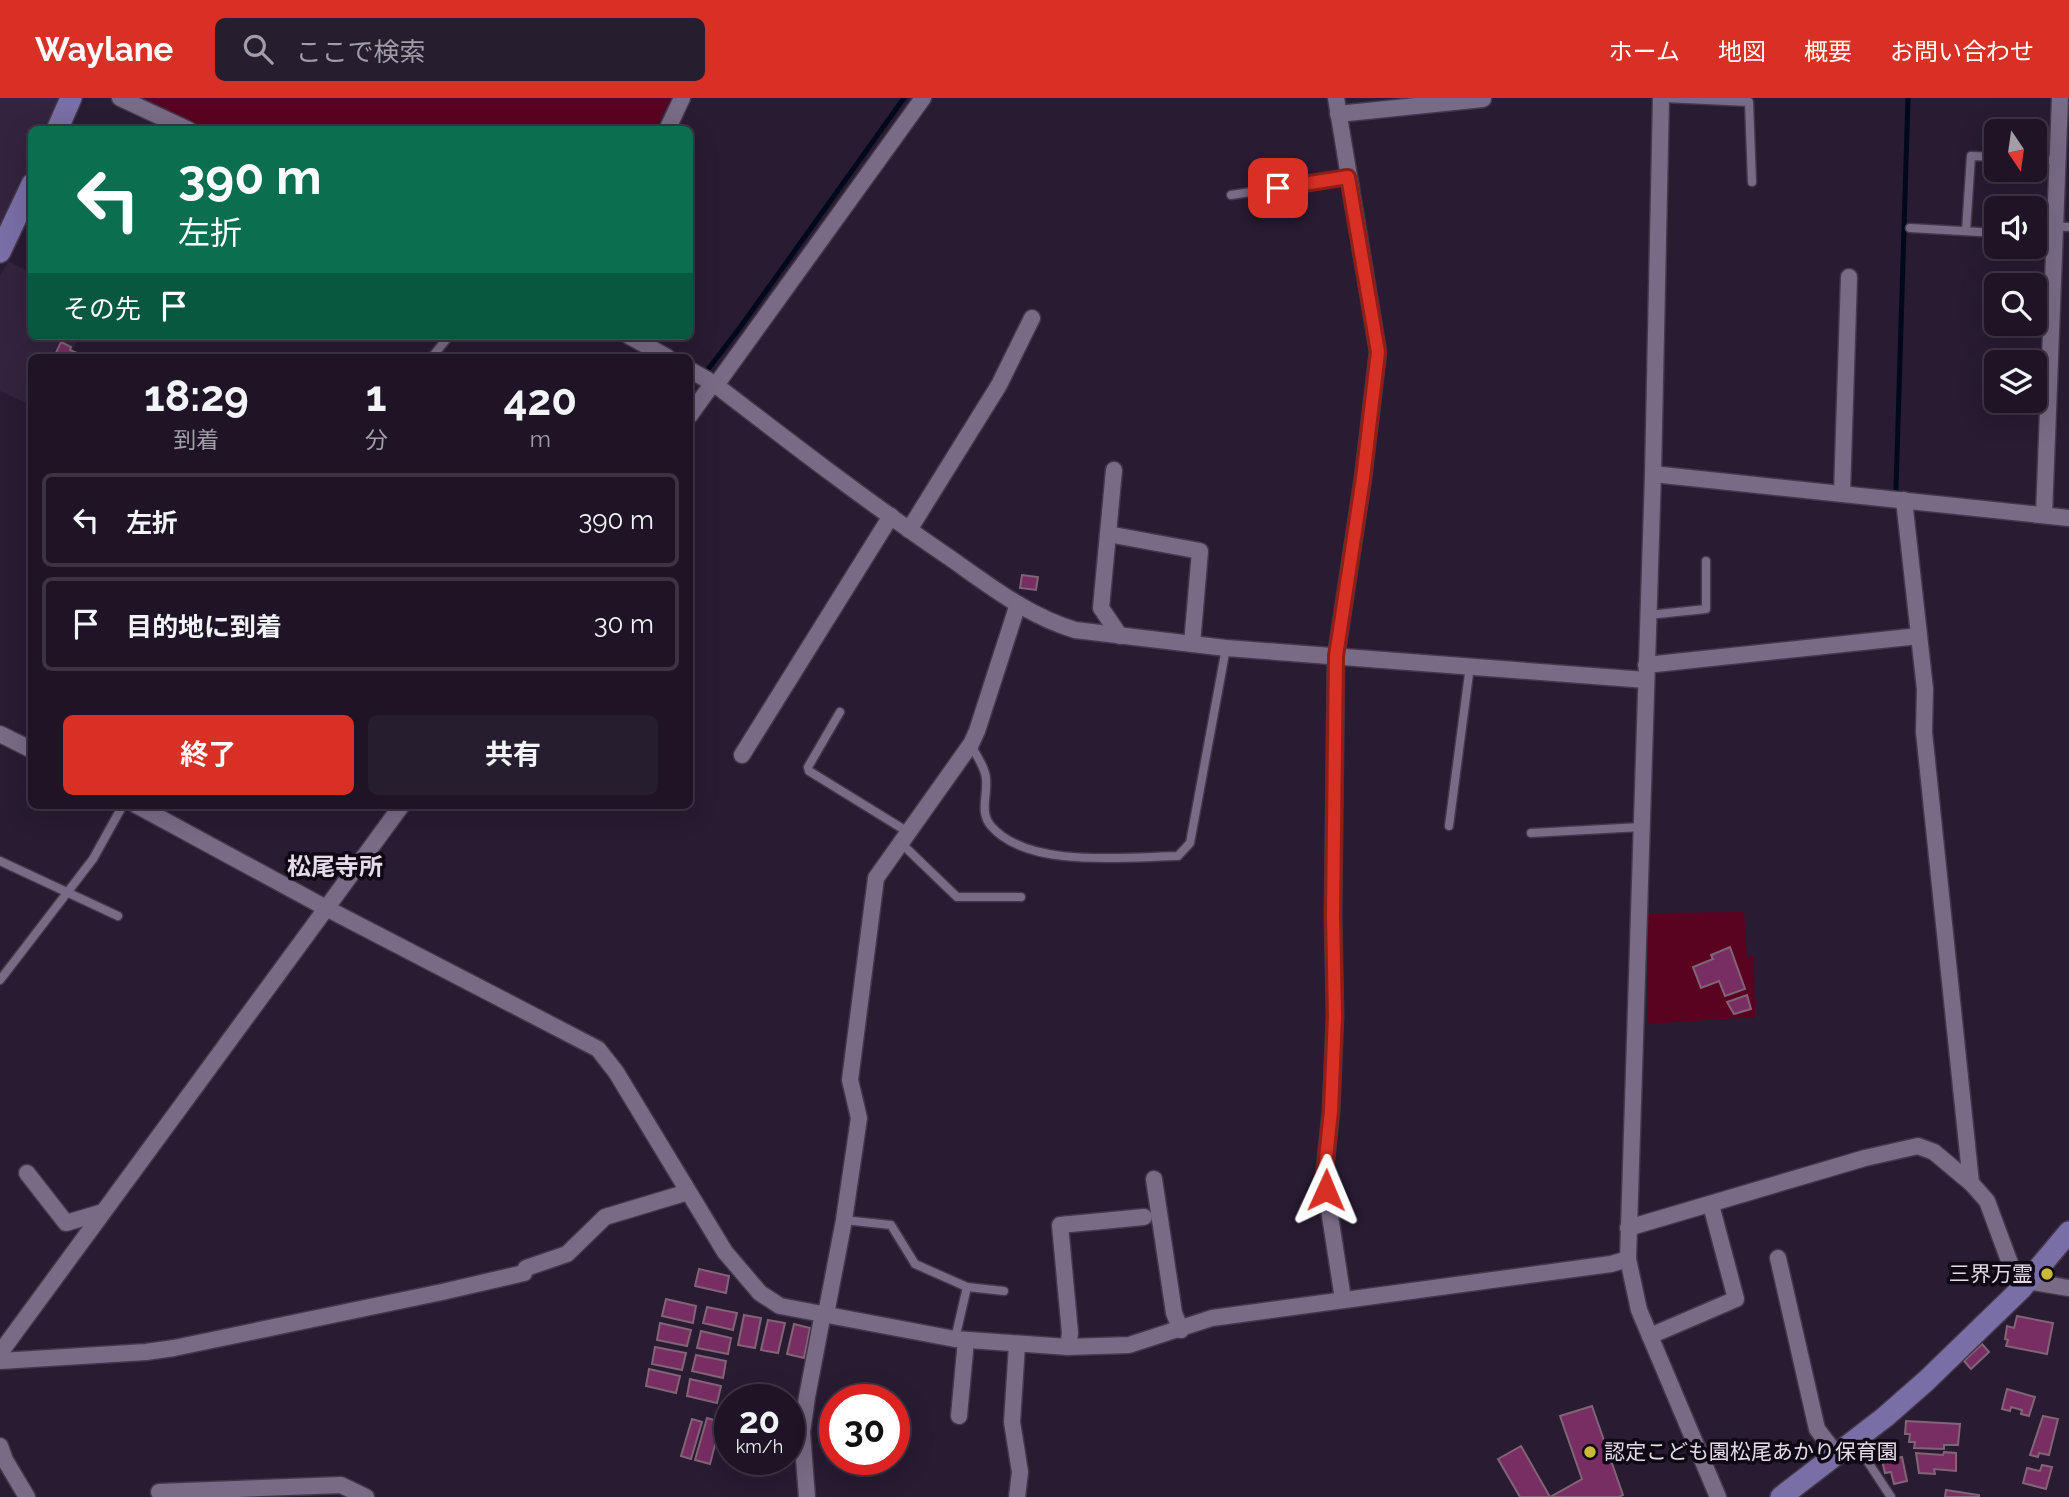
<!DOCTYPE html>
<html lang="ja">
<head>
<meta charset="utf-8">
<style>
  :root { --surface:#1e1426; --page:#261d2e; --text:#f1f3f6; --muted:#a19ea7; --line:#3c3343; --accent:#d93025 }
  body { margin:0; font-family:Raleway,"Noto Sans JP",sans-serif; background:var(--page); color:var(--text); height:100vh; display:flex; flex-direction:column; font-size:26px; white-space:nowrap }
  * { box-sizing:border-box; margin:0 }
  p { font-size:23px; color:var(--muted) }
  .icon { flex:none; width:38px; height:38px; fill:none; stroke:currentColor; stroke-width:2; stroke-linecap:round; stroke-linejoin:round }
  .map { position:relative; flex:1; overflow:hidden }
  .drawer { position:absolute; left:28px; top:256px; width:665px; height:455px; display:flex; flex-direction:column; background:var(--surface); border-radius:10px; box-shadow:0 7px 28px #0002,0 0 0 2px var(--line) }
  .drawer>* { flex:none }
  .banner { position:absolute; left:28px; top:28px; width:665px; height:214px; border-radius:10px; box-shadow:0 7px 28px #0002,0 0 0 2px var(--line); background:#0b6e4f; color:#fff; overflow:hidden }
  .needle { width:46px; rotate:167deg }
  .controls { position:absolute; left:1984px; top:21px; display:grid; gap:14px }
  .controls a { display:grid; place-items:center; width:63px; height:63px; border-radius:10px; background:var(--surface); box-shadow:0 7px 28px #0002,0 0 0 2px var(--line); font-size:35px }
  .speed { position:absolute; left:714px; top:1286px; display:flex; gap:14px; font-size:35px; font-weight:700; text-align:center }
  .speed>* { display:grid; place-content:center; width:91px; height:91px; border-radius:50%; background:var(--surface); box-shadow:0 7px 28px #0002,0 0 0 2px var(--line); line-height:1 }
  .speed small { font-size:18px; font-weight:400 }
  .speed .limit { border:10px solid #d22; background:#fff; color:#111 }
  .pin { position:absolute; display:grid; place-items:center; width:60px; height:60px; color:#fff; margin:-30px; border-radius:14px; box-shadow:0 4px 10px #0006 }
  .me { position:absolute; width:77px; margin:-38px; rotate:1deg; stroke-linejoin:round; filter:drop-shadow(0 0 5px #0008) }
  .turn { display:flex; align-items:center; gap:24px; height:147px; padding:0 35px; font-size:32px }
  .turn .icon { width:91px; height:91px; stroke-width:2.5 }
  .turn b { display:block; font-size:49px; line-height:60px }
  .then { display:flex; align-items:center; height:66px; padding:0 35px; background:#0003; gap:14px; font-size:26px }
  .eta { display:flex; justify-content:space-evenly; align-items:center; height:119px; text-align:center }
  .eta b { font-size:42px; font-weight:700; line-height:49px }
  .action { display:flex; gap:14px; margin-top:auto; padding:14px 35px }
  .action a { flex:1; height:80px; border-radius:10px; background:var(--accent); color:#fff; font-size:28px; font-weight:700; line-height:80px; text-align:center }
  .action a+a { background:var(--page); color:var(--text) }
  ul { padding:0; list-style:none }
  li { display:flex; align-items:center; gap:21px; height:94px; margin:0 14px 10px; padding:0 21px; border:4px solid var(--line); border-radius:10px }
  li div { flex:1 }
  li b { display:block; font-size:26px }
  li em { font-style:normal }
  header { display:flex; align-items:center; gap:42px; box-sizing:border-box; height:98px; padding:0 35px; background:var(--accent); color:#fff }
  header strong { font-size:33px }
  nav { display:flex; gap:38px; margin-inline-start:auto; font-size:24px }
  .search { width:490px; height:63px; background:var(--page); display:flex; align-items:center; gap:18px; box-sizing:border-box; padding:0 24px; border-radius:10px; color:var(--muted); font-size:26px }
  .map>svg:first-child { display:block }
</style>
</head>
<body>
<header>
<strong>Waylane</strong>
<div class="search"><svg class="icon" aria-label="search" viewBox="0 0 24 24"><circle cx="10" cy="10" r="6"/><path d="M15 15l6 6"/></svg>ここで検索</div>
<nav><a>ホーム</a><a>地図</a><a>概要</a><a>お問い合わせ</a></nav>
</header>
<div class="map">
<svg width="2069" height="1399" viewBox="0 0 2069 1399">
  <rect width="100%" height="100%" fill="#281b32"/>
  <g fill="#33233e">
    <polygon points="0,0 60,0 45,31 32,32 31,62 0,131"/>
    <polygon points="8,163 31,175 32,238 79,238 72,254 81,259 32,259 31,308 0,293 0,179"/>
  </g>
  <g fill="#5a0320">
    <polygon points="143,0 671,0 656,31 210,32"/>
    <polygon points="1744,814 1747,859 1754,858 1755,919 1647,926 1647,815"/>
  </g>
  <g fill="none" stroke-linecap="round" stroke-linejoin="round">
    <g stroke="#00091c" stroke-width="5">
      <polyline points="709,270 741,228 904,0"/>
      <polyline points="1896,391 1908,0"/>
    </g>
  </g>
  <g fill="#782e63" stroke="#816476" stroke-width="2">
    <polygon points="61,244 71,249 70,252 86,259 54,259"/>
    <polygon points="1022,477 1038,479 1036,492 1020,490"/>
    <polygon points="1730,849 1745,891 1725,898 1719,883 1701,890 1693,869 1713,861 1711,857"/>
    <polygon points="1747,897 1751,911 1734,916 1727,904"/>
    <polygon points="699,1171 729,1178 726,1195 695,1188"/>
    <polygon points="666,1201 696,1208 693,1225 662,1218"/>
    <polygon points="707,1209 737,1215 733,1232 703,1225"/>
    <polygon points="744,1217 761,1220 755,1250 738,1247"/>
    <polygon points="2017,1218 2053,1225 2047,1256 2006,1248 2008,1242 2005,1241 2007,1228 2014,1230"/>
    <polygon points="768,1222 785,1225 778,1255 761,1252"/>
    <polygon points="660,1225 691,1232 687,1248 657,1242"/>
    <polygon points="794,1226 810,1230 804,1260 787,1256"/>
    <polygon points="701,1233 731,1240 728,1256 697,1250"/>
    <polygon points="1982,1246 1989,1254 1971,1271 1964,1263"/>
    <polygon points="655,1249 686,1255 682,1272 652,1266"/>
    <polygon points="696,1257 726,1263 723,1280 692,1273"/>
    <polygon points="649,1271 680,1278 676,1295 646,1288"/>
    <polygon points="690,1281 721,1288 717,1305 687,1298"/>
    <polygon points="2007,1291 2035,1299 2029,1318 2021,1316 2022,1312 2011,1309 2010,1313 2002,1311"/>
    <polygon points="1592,1308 1623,1397 1619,1399 1520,1399 1498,1361 1521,1348 1550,1399 1582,1381 1560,1318"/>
    <polygon points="2043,1318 2058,1321 2049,1357 2039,1355 2038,1359 2030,1357"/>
    <polygon points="707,1320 721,1324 710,1366 695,1362"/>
    <polygon points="692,1321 702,1324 691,1361 681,1358"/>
    <polygon points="1906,1323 1960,1326 1958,1347 1944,1347 1944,1351 1914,1350 1915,1344 1909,1344 1910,1336 1905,1336"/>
    <polygon points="1944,1354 1956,1355 1956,1373 1934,1371 1935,1376 1919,1375 1916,1355 1943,1357"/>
    <polygon points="1902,1359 1907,1383 1894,1386 1891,1374 1885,1375 1882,1363"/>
    <polygon points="2042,1367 2052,1369 2046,1391 2023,1385 2027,1370 2040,1373"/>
    <polygon points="1946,1392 1979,1397 1979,1399 1945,1399"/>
  </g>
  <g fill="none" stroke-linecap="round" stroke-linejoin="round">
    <defs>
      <g id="lane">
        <polyline points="1664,0 1749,4 1752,84"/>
        <polyline points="2035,61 2058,63"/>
        <polyline points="1231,97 1348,79"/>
        <polyline points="2055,128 2069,129"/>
        <polyline points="1910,130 1997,135"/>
        <polyline points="1966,133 1971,58 1997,59"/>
        <polyline points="2035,137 2055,139"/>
        <polyline points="432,259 449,238"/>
        <polyline points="1648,517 1706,511 1706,463"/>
        <polyline points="840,614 808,669 809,673 908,734"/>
        <path d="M971,647C976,657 986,671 986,681C988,697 979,714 991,728C1028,771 1126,759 1178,758L1190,745L1226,550"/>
        <polyline points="1449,728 1470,568"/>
        <polyline points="1531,735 1641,729"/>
        <polyline points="902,746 957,799 1021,799"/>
        <polyline points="0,763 118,818"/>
        <polyline points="0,882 93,761 123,707"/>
        <polyline points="844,1122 891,1127 915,1166 967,1189 1004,1193"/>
        <polyline points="955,1241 967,1189"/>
        <polyline points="1854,1343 1891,1399"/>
      </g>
      <g id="street">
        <polyline points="120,0 189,32"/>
        <polyline points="1336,0 1378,254 1363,380 1336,558 1333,817 1335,918 1331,1013 1325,1070 1326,1092 1343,1201"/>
        <polyline points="1661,0 1653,376 1628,1161 1639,1212 1718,1399"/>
        <polyline points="1338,16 1483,1"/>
        <polyline points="667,32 682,0"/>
        <polyline points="629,238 667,259"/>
        <path d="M690,272L713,285C791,345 869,405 950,460C990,488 1028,518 1075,532L1226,550L1646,582"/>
        <polyline points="716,287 923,0"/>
        <polyline points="690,317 713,285"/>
        <polyline points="1114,372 1101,510 1120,538"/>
        <polyline points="1653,376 2069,420"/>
        <polyline points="1842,395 1849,179"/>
        <polyline points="1904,402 1925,591 1924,634 1971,1085"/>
        <polyline points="2044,417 2060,0"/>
        <polyline points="909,432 999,287 1032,220"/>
        <polyline points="1108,436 1200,453 1192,546"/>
        <polyline points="1646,567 1919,538"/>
        <polyline points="0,636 32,652"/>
        <polyline points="742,657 891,418"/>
        <polyline points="136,707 326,810 598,951 616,974 725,1154 760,1195 780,1208 955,1241 1068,1249 1129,1247 1212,1220 1611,1166 1628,1161"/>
        <polyline points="27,1075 66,1125 103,1114"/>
        <polyline points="1154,1081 1174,1215 1181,1232"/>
        <polyline points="1628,1130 1865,1060 1918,1048 1934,1054 1971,1085 1987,1103 2014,1176 2027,1183 2069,1190"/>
        <polyline points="1778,1160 1817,1331 1836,1356"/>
        <polyline points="826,1216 844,1122 859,1020 850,982 876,780 971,646 977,633 1018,506"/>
        <polyline points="1650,1238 1736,1201 1711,1107"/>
        <polyline points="1068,1249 1070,1235 1060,1127 1144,1119"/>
        <polyline points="0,1255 402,707"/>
        <polyline points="0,1263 146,1254 174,1250 442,1194 524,1175 526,1170 567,1156 605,1119 688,1094"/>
        <polyline points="959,1318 966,1242"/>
        <polyline points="0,1348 5,1362 27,1399"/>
        <polyline points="159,1394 341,1387 366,1399"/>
        <polyline points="807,1399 802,1334 807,1299 823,1215"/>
        <polyline points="1017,1399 1020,1374 1012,1324 1017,1247"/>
      </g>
      <g id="secondary">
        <polyline points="57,32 71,0"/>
        <polyline points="0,154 32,86"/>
        <polyline points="1781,1399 1885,1319 1926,1283 2021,1191 2069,1134"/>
      </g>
    </defs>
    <use href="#lane" stroke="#43384b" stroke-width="11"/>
    <use href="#street" stroke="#43384b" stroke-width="19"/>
    <use href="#secondary" stroke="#43384b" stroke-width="24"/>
    <use href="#lane" stroke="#796a85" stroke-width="8"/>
    <use href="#street" stroke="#796a85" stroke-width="16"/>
    <use href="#secondary" stroke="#796ea5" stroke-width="21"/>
  </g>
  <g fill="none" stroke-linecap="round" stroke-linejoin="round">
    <defs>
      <polyline id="route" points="1278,90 1348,79 1378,254 1363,380 1336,558 1333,817 1335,918 1331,1013 1325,1070 1326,1092"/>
    </defs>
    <use href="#route" stroke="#8d1f18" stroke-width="18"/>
    <use href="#route" stroke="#d93025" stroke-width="12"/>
  </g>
  <g fill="#cbb939" stroke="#0e0912" stroke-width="2.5">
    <circle cx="2047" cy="1176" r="7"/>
    <circle cx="1590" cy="1354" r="7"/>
  </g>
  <g text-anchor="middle" stroke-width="7" stroke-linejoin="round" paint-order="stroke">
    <g font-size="21" fill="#e3dbea" stroke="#0e0912" text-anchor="end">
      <text x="2033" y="1183">三界万霊</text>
      <text x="1604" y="1361" text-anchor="start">認定こども園松尾あかり保育園</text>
    </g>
    <g font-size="24" font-weight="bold" fill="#e3dbea" stroke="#0e0912">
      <text x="335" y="777">松尾寺所</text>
    </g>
  </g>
</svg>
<div class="controls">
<a><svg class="needle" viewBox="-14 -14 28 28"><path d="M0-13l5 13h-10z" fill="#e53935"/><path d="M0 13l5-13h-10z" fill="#a19ea7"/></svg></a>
<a><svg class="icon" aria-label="sound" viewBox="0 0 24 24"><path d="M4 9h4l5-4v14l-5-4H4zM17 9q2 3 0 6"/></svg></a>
<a><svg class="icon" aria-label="search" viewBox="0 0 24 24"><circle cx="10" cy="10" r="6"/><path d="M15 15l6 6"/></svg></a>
<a><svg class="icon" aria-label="layers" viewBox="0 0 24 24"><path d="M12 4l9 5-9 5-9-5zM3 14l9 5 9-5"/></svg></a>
</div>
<div class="speed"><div>20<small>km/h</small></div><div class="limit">30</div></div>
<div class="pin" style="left:1278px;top:90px;background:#d93025"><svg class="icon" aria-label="arrive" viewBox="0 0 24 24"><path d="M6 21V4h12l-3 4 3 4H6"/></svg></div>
<svg class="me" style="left:1326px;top:1092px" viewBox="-20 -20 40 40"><path d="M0-17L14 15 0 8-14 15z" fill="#d93025" stroke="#fff" stroke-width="4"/></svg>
<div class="banner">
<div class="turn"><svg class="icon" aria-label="left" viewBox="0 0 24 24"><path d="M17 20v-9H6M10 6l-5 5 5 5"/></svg><div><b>390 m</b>左折</div></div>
<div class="then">その先<svg class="icon" aria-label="arrive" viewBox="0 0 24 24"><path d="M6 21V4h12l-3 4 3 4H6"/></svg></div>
</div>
<section class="drawer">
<div class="eta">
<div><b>18:29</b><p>到着</p></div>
<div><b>1</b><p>分</p></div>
<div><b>420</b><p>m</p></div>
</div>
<ul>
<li><svg class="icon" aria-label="left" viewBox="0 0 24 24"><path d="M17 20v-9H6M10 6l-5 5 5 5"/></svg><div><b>左折</b></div><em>390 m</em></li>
<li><svg class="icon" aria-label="arrive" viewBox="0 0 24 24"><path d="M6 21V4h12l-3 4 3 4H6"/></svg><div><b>目的地に到着</b></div><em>30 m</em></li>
</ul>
<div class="action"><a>終了</a><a>共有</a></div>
</section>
</div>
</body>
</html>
